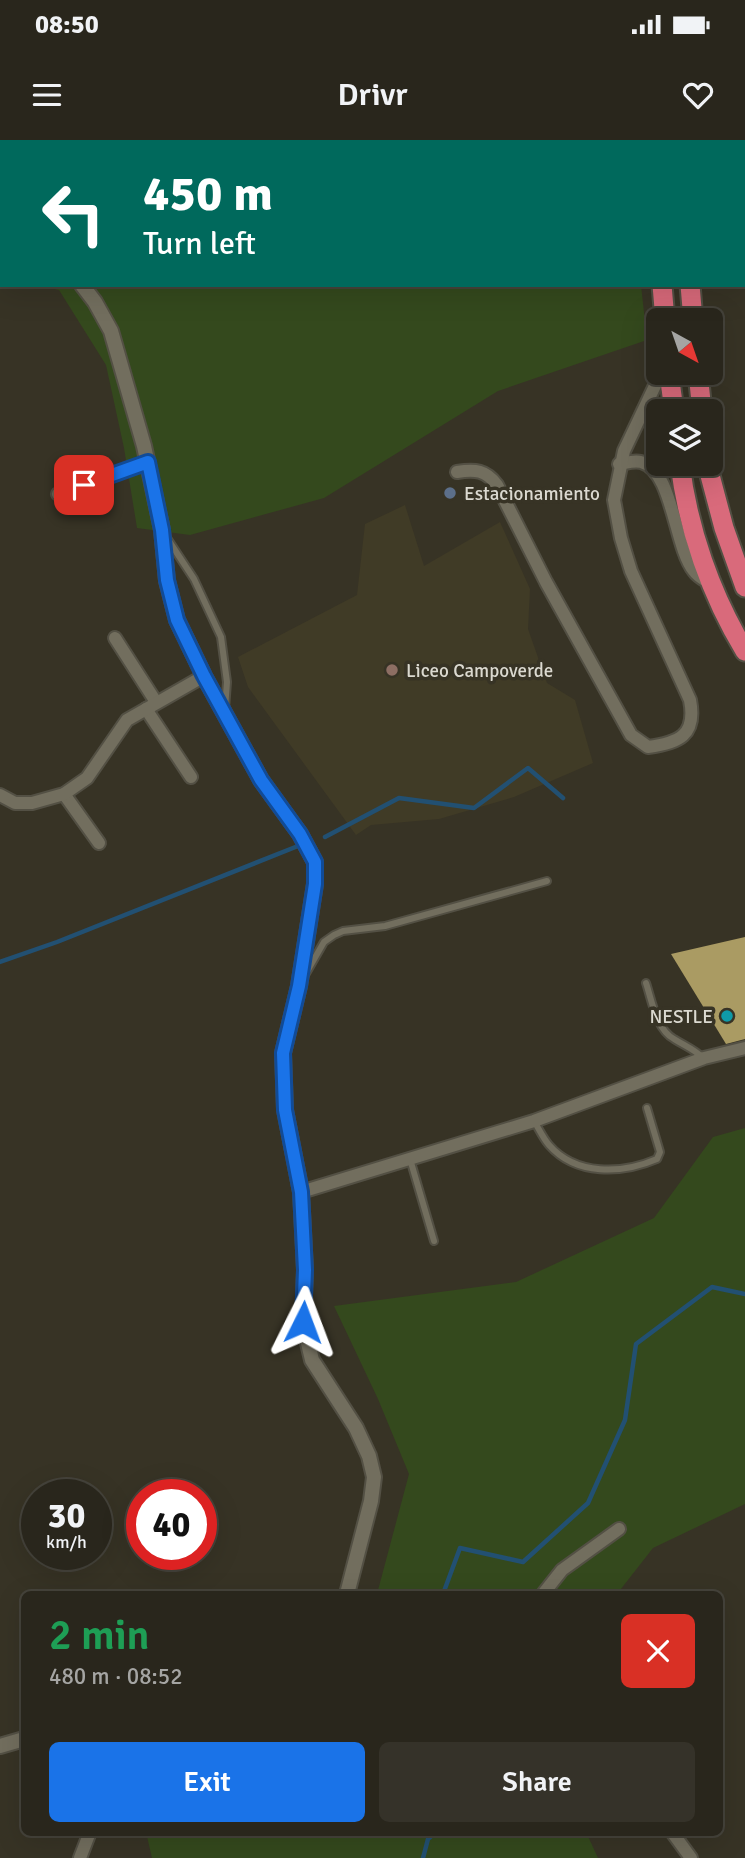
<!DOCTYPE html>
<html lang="en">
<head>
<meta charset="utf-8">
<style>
  :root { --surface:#29261c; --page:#353229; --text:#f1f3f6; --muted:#a5a5a3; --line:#45433b; --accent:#1a73e8 }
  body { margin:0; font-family:Signika,sans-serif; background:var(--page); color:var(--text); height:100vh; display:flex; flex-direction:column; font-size:26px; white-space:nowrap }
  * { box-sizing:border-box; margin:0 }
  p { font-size:23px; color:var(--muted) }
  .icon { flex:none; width:38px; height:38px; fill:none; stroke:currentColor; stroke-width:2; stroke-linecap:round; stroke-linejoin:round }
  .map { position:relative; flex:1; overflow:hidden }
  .sheet { position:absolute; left:21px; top:1451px; width:702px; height:245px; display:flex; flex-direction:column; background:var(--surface); border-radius:10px; box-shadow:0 7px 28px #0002,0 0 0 2px var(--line) }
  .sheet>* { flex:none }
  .top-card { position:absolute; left:0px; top:0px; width:746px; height:147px; box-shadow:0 7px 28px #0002,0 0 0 2px var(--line); background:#00695c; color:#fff; overflow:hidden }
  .needle { width:46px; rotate:140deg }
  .buttons { position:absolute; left:646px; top:168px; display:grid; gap:14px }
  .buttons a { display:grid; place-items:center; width:77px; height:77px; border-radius:10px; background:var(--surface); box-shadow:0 7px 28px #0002,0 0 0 2px var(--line); font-size:35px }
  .speed { position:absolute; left:21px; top:1339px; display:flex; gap:14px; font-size:35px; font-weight:700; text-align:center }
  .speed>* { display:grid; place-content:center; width:91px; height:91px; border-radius:50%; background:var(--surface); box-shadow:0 7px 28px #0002,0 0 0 2px var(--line); line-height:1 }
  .speed small { font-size:18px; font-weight:400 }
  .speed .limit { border:10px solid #d22; background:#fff; color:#111 }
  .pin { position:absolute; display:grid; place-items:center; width:60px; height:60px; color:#fff; margin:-30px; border-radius:14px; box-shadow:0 4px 10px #0006 }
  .me { position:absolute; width:77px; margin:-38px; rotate:3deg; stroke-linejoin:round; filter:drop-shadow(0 0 5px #0008) }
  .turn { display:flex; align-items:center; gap:24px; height:147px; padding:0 28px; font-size:32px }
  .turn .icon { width:91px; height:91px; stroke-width:2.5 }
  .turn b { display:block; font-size:49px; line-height:60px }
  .round { display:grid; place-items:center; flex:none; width:74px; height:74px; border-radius:10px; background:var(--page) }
  .summary { display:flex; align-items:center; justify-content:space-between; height:119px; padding:0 28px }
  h1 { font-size:42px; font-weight:600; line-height:52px; color:#1e9e55 }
  .primary-button { display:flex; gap:14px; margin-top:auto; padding:14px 28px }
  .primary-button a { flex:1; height:80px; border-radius:10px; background:var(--accent); color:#fff; font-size:28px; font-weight:600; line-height:80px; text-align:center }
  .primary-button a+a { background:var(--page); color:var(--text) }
  .status { display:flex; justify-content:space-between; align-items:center; height:49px; padding:0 35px; background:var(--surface); direction:ltr }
  .status svg { height:19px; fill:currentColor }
  header { display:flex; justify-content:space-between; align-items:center; height:91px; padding:0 28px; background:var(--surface); font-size:32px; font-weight:600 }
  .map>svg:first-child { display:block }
</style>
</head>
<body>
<div class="status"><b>08:50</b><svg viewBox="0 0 49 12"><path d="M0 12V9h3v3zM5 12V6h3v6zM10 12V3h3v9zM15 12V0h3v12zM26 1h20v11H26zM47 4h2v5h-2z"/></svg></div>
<header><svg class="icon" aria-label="menu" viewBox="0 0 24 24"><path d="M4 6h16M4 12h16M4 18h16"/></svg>Drivr<svg class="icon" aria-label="heart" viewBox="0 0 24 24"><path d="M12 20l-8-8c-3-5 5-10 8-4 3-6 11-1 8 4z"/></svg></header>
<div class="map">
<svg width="745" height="1718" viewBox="0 0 745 1718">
  <rect width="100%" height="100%" fill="#373325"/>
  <polygon fill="#403b26" points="405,365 424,426 500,382 530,449 528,489 547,543 575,560 593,623 514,657 439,679 371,685 356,695 248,547 238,517 357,455 365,384"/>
  <g fill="#34491d">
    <polygon points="0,0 625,0 626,2 2,2 2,139"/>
    <polygon points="36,145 641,145 647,200 498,251 324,358 190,395 137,388 124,308 106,225 59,150"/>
    <polygon points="745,988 745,1364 653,1408 617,1454 377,1454 409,1334 378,1259 334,1166 516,1142 654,1078 713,997"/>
    <polygon points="146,1692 586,1692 598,1718 152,1718"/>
  </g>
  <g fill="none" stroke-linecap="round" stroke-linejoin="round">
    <g stroke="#225072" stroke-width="4.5">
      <polyline points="325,697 399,658 474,668 528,628 563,658"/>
      <polyline points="0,822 57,802 298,706"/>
      <polyline points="443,1454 460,1408 523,1422 588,1363 625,1280 636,1204 712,1147 745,1154"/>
      <polyline points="423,1718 428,1699 436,1692"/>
    </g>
  </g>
  <polygon fill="#aa9b63" points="745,797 745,899 726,904 671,814"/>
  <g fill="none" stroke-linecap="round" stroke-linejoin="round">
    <defs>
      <g id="service">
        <polyline points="167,398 194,439 221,497 227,542 225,569"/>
        <polyline points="305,835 324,802 334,795 343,791 385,786 547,741"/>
        <path d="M646,843C652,861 656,889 674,899C685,906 694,909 703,918"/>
        <path d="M534,981C539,989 543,998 549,1005C576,1036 622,1034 657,1019L660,1012L647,968"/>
        <polyline points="410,1019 434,1101"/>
      </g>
      <g id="minor">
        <path d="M619,324C626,323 634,320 641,322C673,330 674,406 694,431C698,437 705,440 711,444"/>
        <path d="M457,332C475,329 486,330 497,345L546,442L631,595L648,607C678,603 697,596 690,560L631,431L621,398L614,360L624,311L661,233"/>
        <polyline points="58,354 148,322"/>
        <polyline points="115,498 156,562"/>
        <polyline points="146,569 191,637"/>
        <polyline points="64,654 99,703"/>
        <polyline points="0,655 15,663 32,663 64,654 87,638 127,580 204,536"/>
        <polyline points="301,1052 534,981 704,918 745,908"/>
        <polyline points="543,1454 562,1430 619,1389"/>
        <polyline points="672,1692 691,1718"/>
        <polyline points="80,1718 90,1692"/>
      </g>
      <g id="tertiary">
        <polyline points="0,88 2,90"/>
        <polyline points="82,145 95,162 111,191 144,306 162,390 167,441 177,480 204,536 261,640 300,694 315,722 315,744 299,846 283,913 285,970 301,1052 305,1130 303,1182 312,1220 356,1288 369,1316 374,1337 371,1361 347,1454"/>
        <polyline points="0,1606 24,1599"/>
      </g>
      <g id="trunk">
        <polyline points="651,0 651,2"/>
        <polyline points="675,0 676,2"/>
        <polyline points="662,145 665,180"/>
        <polyline points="690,145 693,180"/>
        <polyline points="669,233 674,271"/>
        <polyline points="698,233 702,271"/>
        <path d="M680,324C688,389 711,455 745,511"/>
        <polyline points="707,324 724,388 745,447"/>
      </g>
    </defs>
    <use href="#service" stroke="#535044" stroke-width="10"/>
    <use href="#minor" stroke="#535044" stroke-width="16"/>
    <use href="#tertiary" stroke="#535044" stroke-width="18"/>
    <use href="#trunk" stroke="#535044" stroke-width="23"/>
    <use href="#service" stroke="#726e5e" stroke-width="6"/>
    <use href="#minor" stroke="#726e5e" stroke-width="12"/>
    <use href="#tertiary" stroke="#726e5e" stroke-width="14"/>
    <use href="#trunk" stroke="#d96a7b" stroke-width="19"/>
  </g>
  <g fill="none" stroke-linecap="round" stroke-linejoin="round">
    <defs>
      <polyline id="route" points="84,345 148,322 162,390 167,440 177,480 204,536 261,640 300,694 315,722 315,744 299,846 283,913 285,970 301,1052 305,1130 303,1182"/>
    </defs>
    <use href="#route" stroke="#114b97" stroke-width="18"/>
    <use href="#route" stroke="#1a73e8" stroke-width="12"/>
  </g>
  <circle fill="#5c6f8a" stroke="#373325" stroke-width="2.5" cx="450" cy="353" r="7"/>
  <circle fill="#8d6e63" stroke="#373325" stroke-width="2.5" cx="392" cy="530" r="7"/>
  <circle fill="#0f9aa8" stroke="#373325" stroke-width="2.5" cx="727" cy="876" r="7"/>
  <g text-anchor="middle" stroke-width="7" stroke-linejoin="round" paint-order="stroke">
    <g font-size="19" fill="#dbd9d0" stroke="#373325" text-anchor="start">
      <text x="464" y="360">Estacionamiento</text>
      <text x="406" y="537">Liceo Campoverde</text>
      <text x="713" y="883" text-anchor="end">NESTLE</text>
    </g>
  </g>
</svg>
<div class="buttons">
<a><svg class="needle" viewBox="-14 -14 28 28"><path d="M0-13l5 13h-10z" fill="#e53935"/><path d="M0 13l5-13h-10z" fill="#a5a5a3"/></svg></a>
<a><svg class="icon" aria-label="layers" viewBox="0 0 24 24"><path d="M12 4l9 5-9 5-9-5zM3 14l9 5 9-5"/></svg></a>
</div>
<div class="speed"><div>30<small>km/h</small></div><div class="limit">40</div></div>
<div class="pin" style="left:84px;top:345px;background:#d93025"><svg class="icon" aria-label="arrive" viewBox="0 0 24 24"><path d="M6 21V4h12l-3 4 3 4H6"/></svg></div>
<svg class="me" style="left:303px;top:1182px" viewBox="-20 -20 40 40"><path d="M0-17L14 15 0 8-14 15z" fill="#1a73e8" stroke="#fff" stroke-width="4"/></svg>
<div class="top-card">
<div class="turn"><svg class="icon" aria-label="left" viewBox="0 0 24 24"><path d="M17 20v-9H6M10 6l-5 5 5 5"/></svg><div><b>450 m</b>Turn left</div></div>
</div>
<section class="sheet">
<div class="summary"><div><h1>2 min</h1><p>480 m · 08:52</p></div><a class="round" style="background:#d93025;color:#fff"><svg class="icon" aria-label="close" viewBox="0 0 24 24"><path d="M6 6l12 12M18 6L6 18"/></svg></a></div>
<div class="primary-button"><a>Exit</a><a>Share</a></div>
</section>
</div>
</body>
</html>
